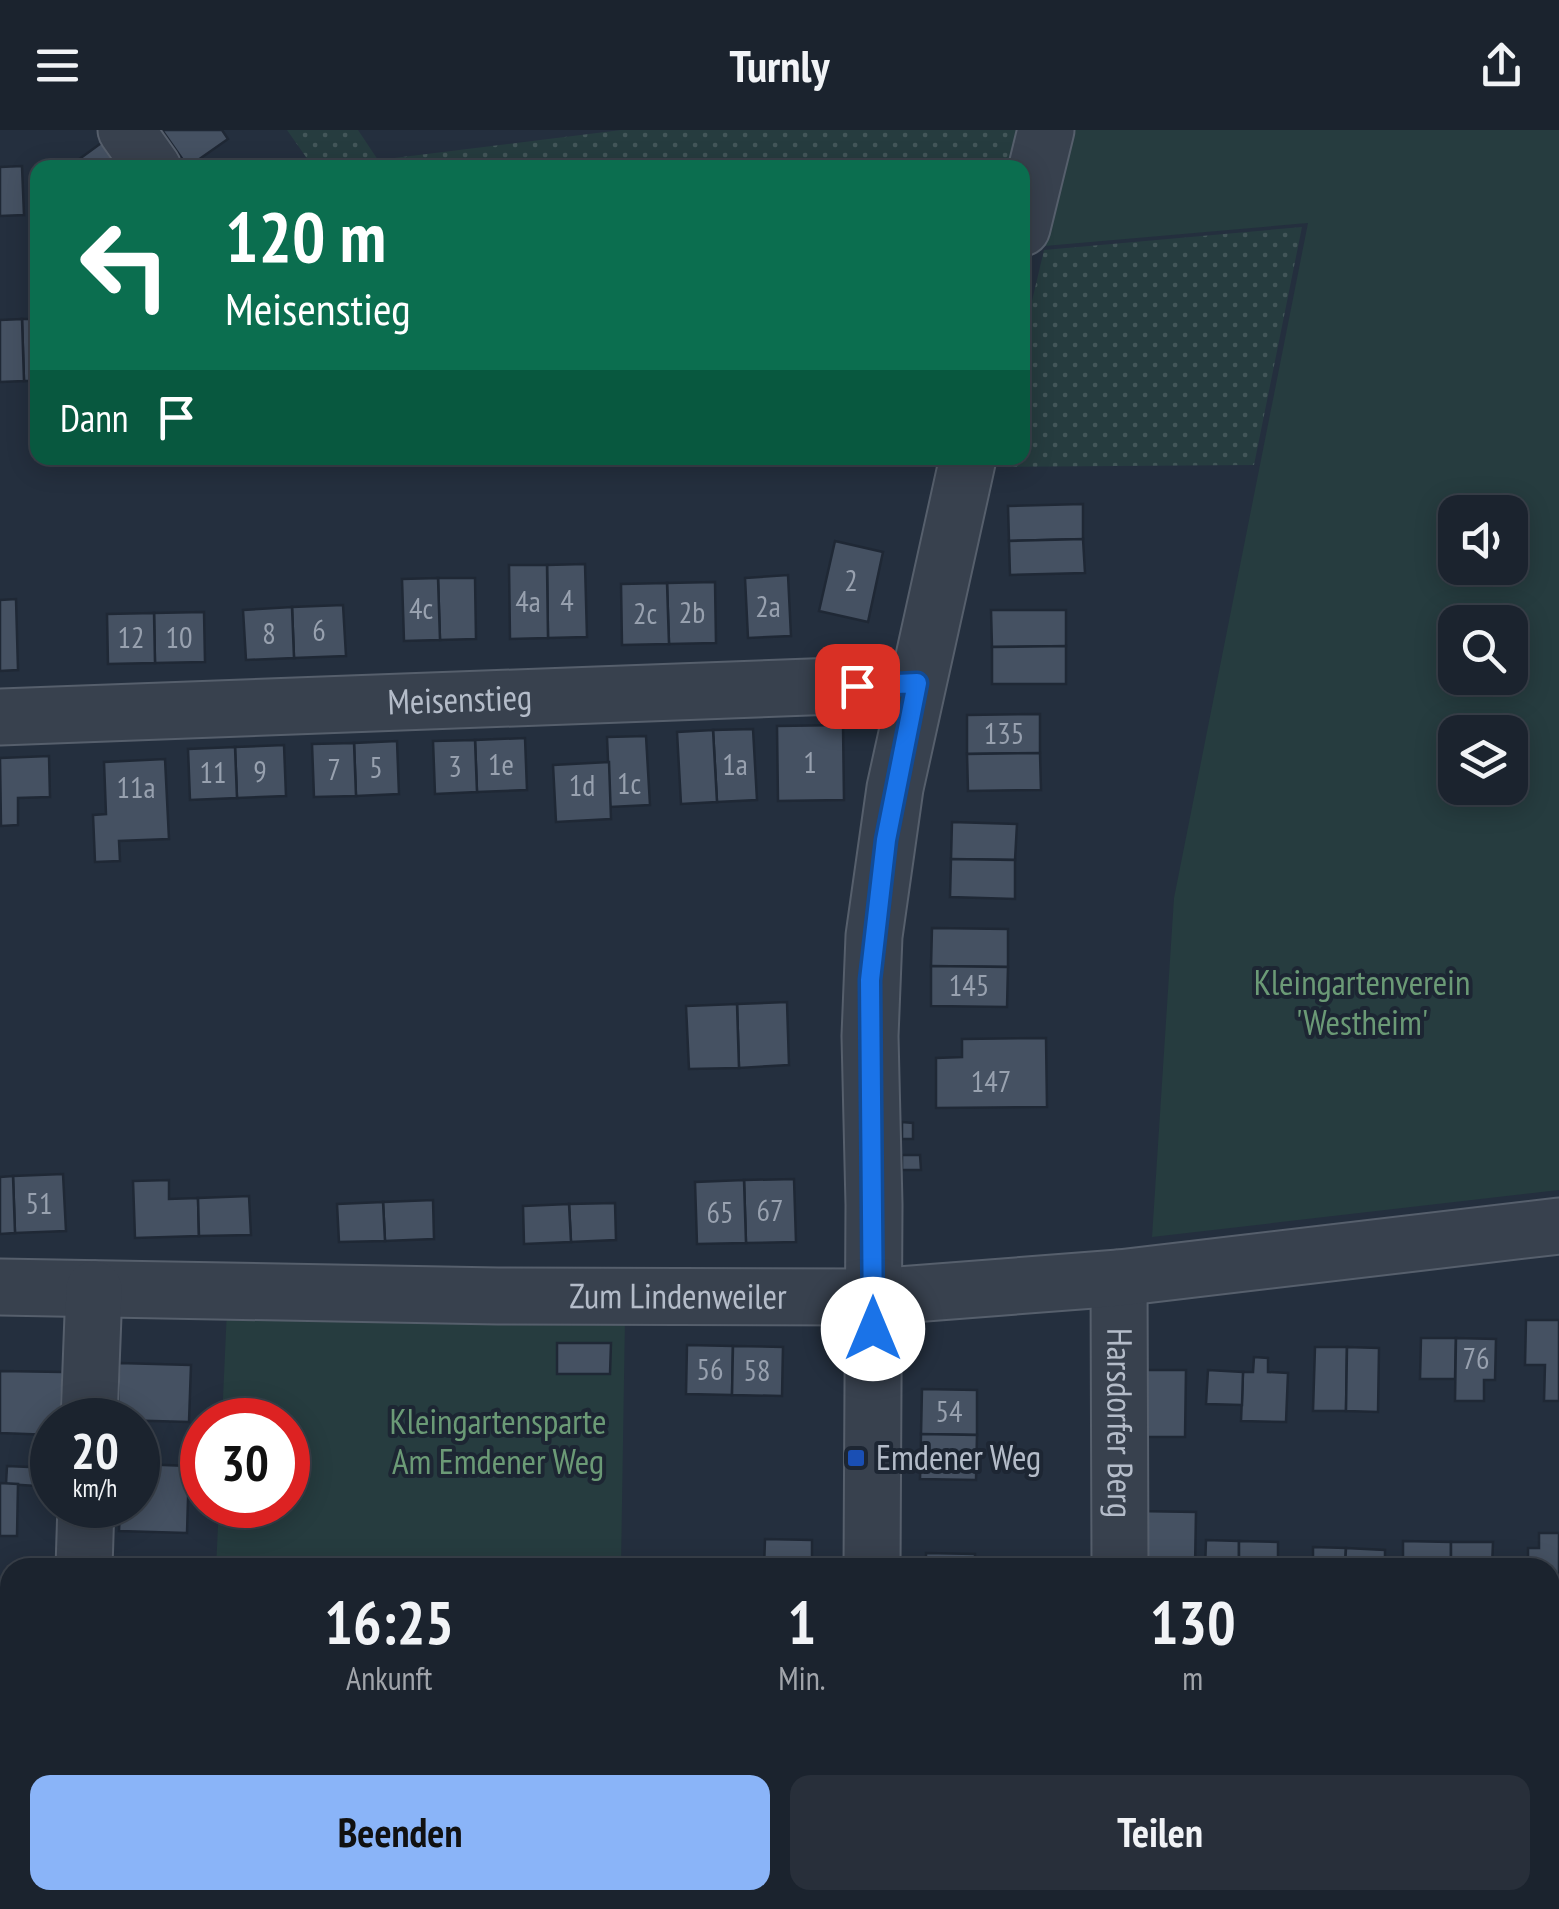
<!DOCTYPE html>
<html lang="de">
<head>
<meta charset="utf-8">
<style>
  :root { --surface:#1b232e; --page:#282f3a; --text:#f1f3f6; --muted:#a0a4aa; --line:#39404a; --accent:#8ab4f8 }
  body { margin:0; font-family:"PT Sans Narrow",sans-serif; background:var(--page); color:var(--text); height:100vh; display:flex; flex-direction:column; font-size:38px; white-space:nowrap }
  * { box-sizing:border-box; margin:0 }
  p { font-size:32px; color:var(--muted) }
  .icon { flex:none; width:55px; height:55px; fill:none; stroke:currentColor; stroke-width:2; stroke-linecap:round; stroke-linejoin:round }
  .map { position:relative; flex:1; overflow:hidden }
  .side { position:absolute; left:0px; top:1428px; width:1560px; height:352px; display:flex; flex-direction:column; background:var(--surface); border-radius:30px 30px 0 0; box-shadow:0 5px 25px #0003,0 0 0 2px var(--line) }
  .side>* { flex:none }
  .top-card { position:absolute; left:30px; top:30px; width:1000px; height:305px; border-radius:20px; box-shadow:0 5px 25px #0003,0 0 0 2px var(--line); background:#0b6e4f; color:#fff; overflow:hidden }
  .controls { position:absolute; left:1438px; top:365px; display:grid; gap:20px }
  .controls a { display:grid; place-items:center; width:90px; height:90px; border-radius:20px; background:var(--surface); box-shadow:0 5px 25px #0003,0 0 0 2px var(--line); font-size:50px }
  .speed { position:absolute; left:30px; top:1268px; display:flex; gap:20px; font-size:50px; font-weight:700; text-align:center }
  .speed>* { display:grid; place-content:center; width:130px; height:130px; border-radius:50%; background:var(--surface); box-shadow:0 5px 25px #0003,0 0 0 2px var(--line); line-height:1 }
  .speed small { font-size:25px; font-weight:400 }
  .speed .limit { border:15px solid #d22; background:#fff; color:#111 }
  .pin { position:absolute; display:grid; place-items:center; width:85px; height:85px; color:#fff; margin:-42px; border-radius:20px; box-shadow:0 5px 15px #0006 }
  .me { position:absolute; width:110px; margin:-55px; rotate:0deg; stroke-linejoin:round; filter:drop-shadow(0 0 8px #0008) }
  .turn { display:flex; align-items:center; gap:35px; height:210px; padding:0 30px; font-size:45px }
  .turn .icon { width:130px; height:130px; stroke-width:2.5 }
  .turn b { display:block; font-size:70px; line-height:85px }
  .then { display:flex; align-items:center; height:95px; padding:0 30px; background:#0003; gap:20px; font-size:38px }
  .eta { display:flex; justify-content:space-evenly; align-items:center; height:170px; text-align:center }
  .eta b { font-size:60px; font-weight:700; line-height:70px }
  .cta { display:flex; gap:20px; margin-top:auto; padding:20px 30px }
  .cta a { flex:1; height:115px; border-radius:20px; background:var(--accent); color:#111; font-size:40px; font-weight:700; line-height:115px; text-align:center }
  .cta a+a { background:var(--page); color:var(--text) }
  header { display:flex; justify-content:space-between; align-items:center; height:130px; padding:0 30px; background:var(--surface); font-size:45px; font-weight:700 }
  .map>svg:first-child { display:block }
</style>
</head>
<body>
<header><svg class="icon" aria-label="menu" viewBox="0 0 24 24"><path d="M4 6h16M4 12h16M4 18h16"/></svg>Turnly<svg class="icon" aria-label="share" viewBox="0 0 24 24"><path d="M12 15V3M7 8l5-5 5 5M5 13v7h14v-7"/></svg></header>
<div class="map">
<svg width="1559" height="1779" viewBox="0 0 1559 1779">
  <defs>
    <pattern id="grass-dots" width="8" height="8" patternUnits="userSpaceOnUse" patternTransform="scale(2.5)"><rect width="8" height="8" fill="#263c3f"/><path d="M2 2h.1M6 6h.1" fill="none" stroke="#435659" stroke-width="1.8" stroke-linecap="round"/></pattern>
  </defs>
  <rect width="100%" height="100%" fill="#242f3e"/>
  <g fill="url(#grass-dots)">
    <polygon points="287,0 358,0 378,30 621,0 1020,0 1011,38 313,37"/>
    <polygon points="1302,97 1254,335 991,337 993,328 1022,328 1023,209 1044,120"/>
  </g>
  <g fill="#263c3f" fill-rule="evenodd">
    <path d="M1071,0H1559V1060L1152,1107L1174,768L1308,93L1045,116ZM1455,382H1510V438H1455ZM1455,492H1510V548H1455ZM1455,602H1510V658H1455Z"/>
    <polygon points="227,1179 625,1187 621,1437 216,1438 219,1375 288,1375 288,1290 222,1290"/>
    <polygon points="203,1770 616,1770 615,1779 202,1779"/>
  </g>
  <g fill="#455162" stroke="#1f2835" stroke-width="2.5">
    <polygon points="162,0 222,0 228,9 188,37"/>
    <polygon points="104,11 122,38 67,38"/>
    <polygon points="22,36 24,85 0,86 0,37"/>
    <polygon points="22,189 38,189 38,251 24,251"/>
    <polygon points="22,189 24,251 0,252 0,190"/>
    <polygon points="1083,374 1083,409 1009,411 1008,376"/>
    <polygon points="1083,409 1085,443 1010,445 1009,411"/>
    <polygon points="835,411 883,422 868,492 819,481"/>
    <polygon points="585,434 587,507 548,508 547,435"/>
    <polygon points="509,435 547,435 548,508 510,509"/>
    <polygon points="788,445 791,506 748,508 745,448"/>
    <polygon points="438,448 475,448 476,509 440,510"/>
    <polygon points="438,448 440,510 404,511 402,449"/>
    <polygon points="715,452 716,513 669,514 667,453"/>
    <polygon points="667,453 669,514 622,515 621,454"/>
    <polygon points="16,469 18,540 0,541 0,470"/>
    <polygon points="343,475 346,526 294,528 292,477"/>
    <polygon points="292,477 294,528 246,530 243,480"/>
    <polygon points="991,480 1066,480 1066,516 992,517"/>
    <polygon points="204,482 205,532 155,533 154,483"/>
    <polygon points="154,483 155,533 108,534 107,484"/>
    <polygon points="1066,516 1066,554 992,554 992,517"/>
    <polygon points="1040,584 1040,623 967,624 967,585"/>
    <polygon points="843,595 844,670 778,671 777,596"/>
    <polygon points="753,599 757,670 717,672 713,600"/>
    <polygon points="713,600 717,672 681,674 677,602"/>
    <polygon points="646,606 650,675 610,677 607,607"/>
    <polygon points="525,608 527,660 477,662 475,610"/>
    <polygon points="475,610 477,662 435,664 433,611"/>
    <polygon points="397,611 399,664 356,666 354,613"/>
    <polygon points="354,613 356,666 314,667 312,614"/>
    <polygon points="284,615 286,666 237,668 235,617"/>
    <polygon points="235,617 237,668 190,670 188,619"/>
    <polygon points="1040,623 1041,660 968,661 967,624"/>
    <polygon points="49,626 50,667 18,668 18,695 1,696 0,628"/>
    <polygon points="165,629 169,709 119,711 120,731 95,732 93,685 106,684 104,632"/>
    <polygon points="609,632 611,689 556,692 553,635"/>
    <polygon points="952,692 1017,694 1015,730 951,729"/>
    <polygon points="951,729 1015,730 1015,769 950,767"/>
    <polygon points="932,798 1008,799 1008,837 931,836"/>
    <polygon points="931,836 1008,837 1007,877 931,876"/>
    <polygon points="787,872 789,935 739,938 737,874"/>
    <polygon points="737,874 739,938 689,939 686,876"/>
    <polygon points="1046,908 1047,977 936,978 936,928 962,927 962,909"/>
    <polygon points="902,992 913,993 913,1009 902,1009"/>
    <polygon points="902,1025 920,1025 921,1040 902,1040"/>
    <polygon points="63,1044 66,1101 15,1103 13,1046"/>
    <polygon points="13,1046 15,1103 0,1104 0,1047"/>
    <polygon points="794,1049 796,1112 746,1113 744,1050"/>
    <polygon points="169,1050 169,1069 198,1068 199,1106 135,1108 133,1051"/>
    <polygon points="744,1050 746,1113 697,1114 695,1052"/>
    <polygon points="249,1066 251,1105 199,1106 198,1068"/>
    <polygon points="433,1070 434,1109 385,1111 383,1072"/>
    <polygon points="383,1072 385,1111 339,1112 337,1074"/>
    <polygon points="615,1073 616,1110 571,1112 569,1074"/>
    <polygon points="569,1074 571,1112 524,1114 523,1076"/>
    <polygon points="1526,1190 1559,1190 1559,1271 1544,1271 1545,1235 1525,1235"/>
    <polygon points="1421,1208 1456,1208 1455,1249 1420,1249"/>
    <polygon points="1456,1208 1496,1209 1495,1250 1484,1250 1484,1271 1455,1271"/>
    <polygon points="557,1213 611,1213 610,1244 557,1244"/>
    <polygon points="687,1215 733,1216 732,1265 686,1264"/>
    <polygon points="733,1216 783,1217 782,1266 732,1265"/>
    <polygon points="1315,1217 1347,1217 1346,1281 1313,1281"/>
    <polygon points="1347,1217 1379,1218 1378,1282 1346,1281"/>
    <polygon points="1254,1227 1268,1228 1268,1242 1288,1243 1286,1292 1241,1291 1243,1242 1253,1242"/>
    <polygon points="119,1233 191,1235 189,1292 118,1290"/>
    <polygon points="1131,1240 1186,1240 1185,1307 1130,1307"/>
    <polygon points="1208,1240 1243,1242 1242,1275 1206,1274"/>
    <polygon points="0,1241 63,1242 61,1290 52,1290 52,1305 0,1303"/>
    <polygon points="922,1259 977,1260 977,1305 921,1304"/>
    <polygon points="921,1304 977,1305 976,1350 920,1349"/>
    <polygon points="138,1334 189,1336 187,1403 119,1401 120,1375 138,1375"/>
    <polygon points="7,1336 52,1338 52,1357 6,1354"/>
    <polygon points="0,1353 18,1354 17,1406 0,1406"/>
    <polygon points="1136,1381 1196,1382 1195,1438 1135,1438"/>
    <polygon points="1539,1403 1559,1403 1559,1455 1550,1455 1550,1438 1528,1438 1528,1418 1539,1418"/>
    <polygon points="765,1409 812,1410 812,1438 764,1438"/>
    <polygon points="1206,1410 1239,1411 1239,1438 1205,1438"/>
    <polygon points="1239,1411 1278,1412 1278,1438 1239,1438"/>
    <polygon points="1403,1411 1451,1412 1451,1438 1403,1438"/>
    <polygon points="1451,1412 1493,1412 1492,1438 1451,1438"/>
    <polygon points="1313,1417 1346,1418 1345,1438 1313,1438"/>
    <polygon points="1346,1418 1385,1420 1385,1438 1345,1438"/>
    <polygon points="926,1423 975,1424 975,1438 926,1438"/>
    <rect x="0" y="1457" width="10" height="74"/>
    <polygon points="1550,1534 1559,1535 1559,1593 1550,1593"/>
    <polygon points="0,1623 10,1624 10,1686 0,1686"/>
    <rect x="1550" y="1659" width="9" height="95"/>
    <polygon points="0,1736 10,1736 10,1770 26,1770 26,1779 0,1779"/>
    <polygon points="80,1770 138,1770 138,1779 79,1779"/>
  </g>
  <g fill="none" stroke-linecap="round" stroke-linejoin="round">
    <defs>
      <g id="minor">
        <polyline points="126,0 153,38"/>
        <polyline points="1022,98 1046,0"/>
        <path id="s1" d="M0,587L917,553"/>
        <path id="s2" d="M1119,1148L1120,1438"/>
        <path id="s3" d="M0,1157L498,1166L873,1167L1119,1148L1559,1096"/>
        <polyline points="89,1290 94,1159"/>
        <polyline points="84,1438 86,1375"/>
        <polyline points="872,1438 874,1075 870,906 874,806 895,658 968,328"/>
        <polyline points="1550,1499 1559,1499"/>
        <polyline points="0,1711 10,1711"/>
        <polyline points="1119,1770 1121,1779"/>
        <polyline points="52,1779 52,1770"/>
        <polyline points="871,1779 871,1770"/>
      </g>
    </defs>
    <use href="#minor" stroke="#565f6c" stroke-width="59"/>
    <use href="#minor" stroke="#38414e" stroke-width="55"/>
  </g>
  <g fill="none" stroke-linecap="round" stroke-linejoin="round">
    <defs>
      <polyline id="route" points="857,556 917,553 886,710 870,850 873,1199"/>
    </defs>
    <use href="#route" stroke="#114b97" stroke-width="25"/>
    <use href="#route" stroke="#1a73e8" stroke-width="18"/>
  </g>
  <rect fill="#1a4fb4" stroke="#1d2633" stroke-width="4" x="846" y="1318" width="20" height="20" rx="5"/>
  <g text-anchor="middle" stroke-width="8" stroke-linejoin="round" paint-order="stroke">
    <g font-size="30" fill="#98a1af">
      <text x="851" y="461">2</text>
      <text x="567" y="481">4</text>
      <text x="528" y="482">4a</text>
      <text x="768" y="487">2a</text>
      <text x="421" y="489">4c</text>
      <text x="692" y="493">2b</text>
      <text x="645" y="494">2c</text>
      <text x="319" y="511">6</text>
      <text x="269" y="514">8</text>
      <text x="131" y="518">12</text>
      <text x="179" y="518">10</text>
      <text x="1004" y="614">135</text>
      <text x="810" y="643">1</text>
      <text x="501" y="645">1e</text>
      <text x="735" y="645">1a</text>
      <text x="455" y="647">3</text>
      <text x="376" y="648">5</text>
      <text x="334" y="650">7</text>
      <text x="260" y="652">9</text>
      <text x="213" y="653">11</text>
      <text x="629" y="664">1c</text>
      <text x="582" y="666">1d</text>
      <text x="136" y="668">11a</text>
      <text x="969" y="866">145</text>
      <text x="991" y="962">147</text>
      <text x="39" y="1084">51</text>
      <text x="770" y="1091">67</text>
      <text x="720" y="1093">65</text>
      <text x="1476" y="1239">76</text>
      <text x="710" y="1250">56</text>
      <text x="757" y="1251">58</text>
      <text x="949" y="1292">54</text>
    </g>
    <g font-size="35" fill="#b4bcc9" stroke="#1d2633">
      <text dy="12" stroke="none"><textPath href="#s1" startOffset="460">Meisenstieg</textPath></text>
      <text dy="12" stroke="none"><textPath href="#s3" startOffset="678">Zum Lindenweiler</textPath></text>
      <text dy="12" stroke="none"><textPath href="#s2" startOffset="145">Harsdorfer Berg</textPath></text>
    </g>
    <g font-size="35" fill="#6b9a76" stroke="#1d2633">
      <text x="1362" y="865">Kleingartenverein<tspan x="1362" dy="40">'Westheim'</tspan></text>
      <text x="498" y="1304">Kleingartensparte<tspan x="498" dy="40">Am Emdener Weg</tspan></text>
    </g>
    <g font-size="35" fill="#b4bcc9" stroke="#1d2633" text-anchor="start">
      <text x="876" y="1340">Emdener Weg</text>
    </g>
  </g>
</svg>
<div class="controls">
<a><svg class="icon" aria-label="sound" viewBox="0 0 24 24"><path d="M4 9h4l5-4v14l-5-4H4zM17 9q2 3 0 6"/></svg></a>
<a><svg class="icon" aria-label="search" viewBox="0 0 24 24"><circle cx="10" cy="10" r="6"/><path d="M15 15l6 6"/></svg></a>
<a><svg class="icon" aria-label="layers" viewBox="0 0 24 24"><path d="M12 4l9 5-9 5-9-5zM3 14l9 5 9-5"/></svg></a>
</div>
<div class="speed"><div>20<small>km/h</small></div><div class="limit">30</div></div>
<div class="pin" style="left:857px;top:556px;background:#d93025"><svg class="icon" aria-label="arrive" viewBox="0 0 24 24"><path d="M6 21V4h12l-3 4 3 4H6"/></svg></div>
<svg class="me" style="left:873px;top:1199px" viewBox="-20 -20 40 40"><circle r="19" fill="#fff"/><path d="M0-13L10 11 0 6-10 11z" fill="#1a73e8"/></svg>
<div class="top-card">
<div class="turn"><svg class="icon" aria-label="left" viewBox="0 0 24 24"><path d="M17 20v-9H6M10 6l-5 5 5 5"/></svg><div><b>120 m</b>Meisenstieg</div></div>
<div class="then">Dann<svg class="icon" aria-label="arrive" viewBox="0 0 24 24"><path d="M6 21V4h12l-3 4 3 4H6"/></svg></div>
</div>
<section class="side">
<div class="eta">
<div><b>16:25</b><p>Ankunft</p></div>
<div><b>1</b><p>Min.</p></div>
<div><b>130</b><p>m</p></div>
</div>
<div class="cta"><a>Beenden</a><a>Teilen</a></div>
</section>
</div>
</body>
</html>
